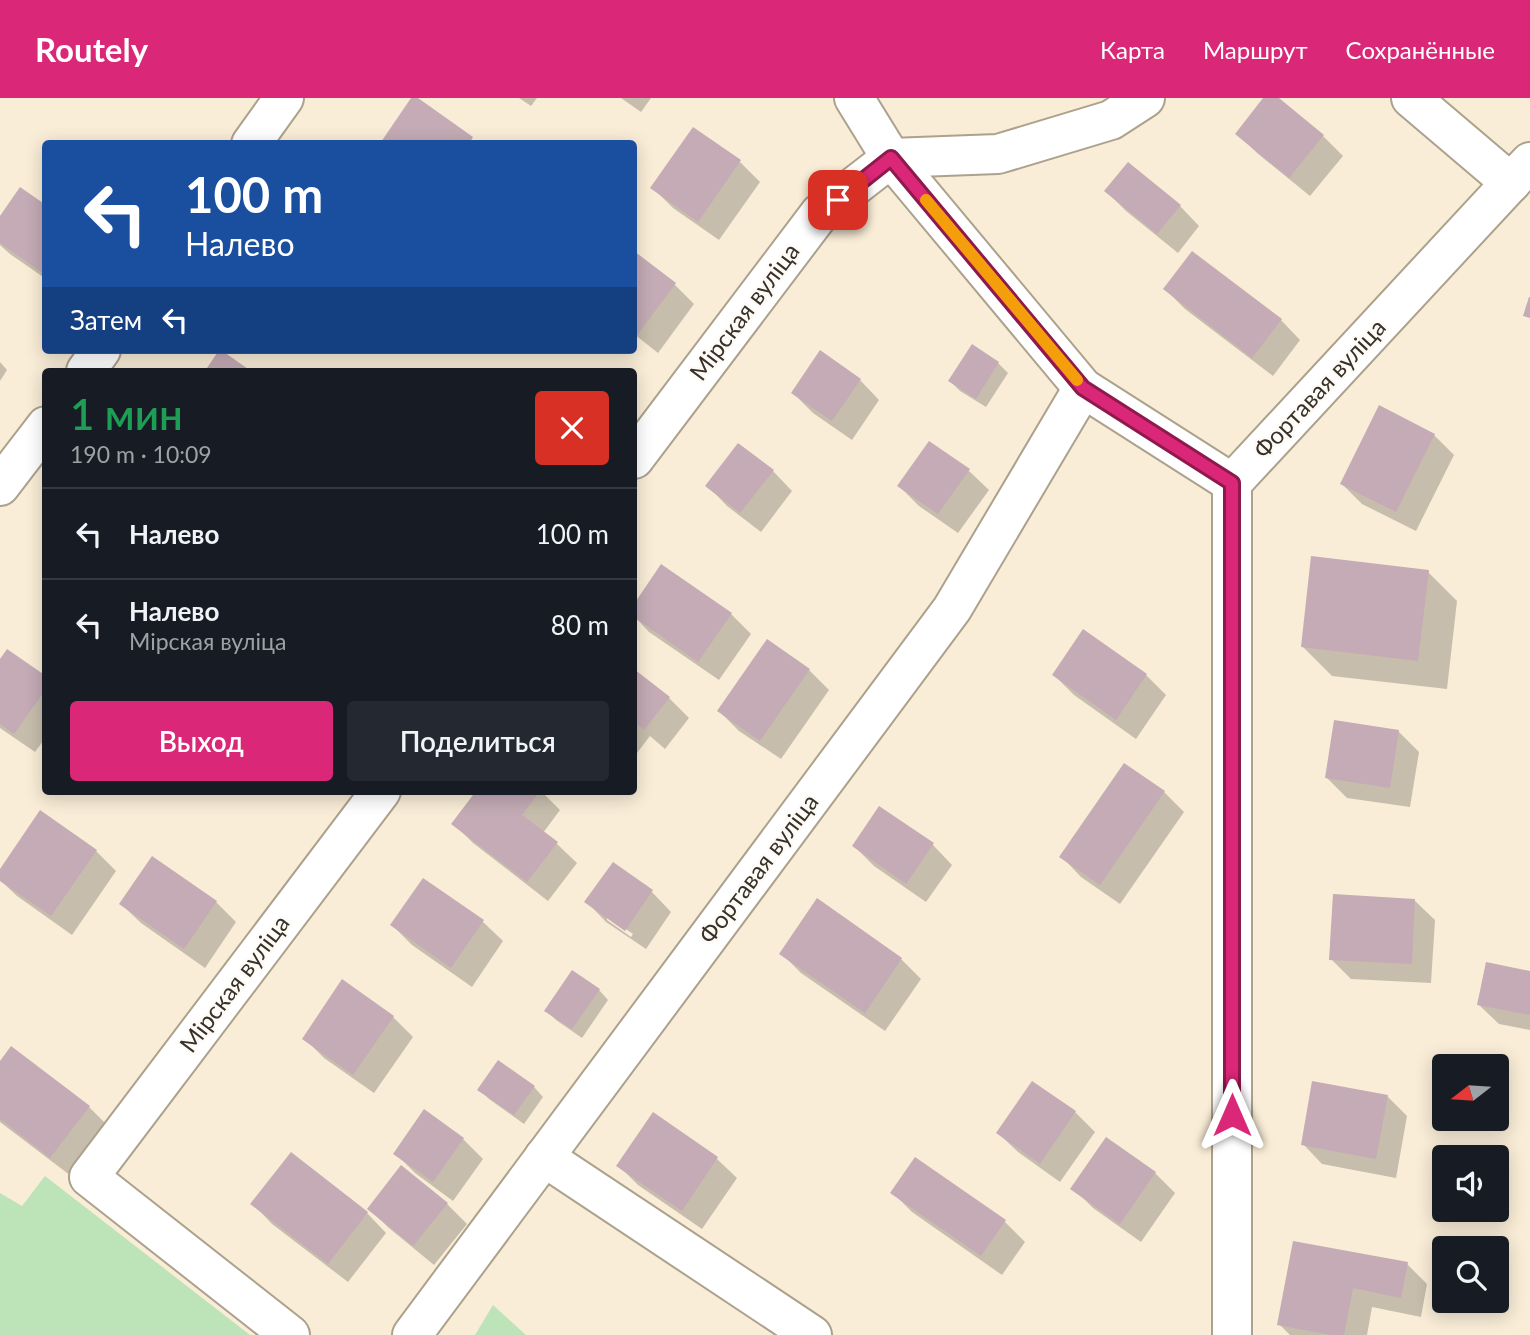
<!DOCTYPE html>
<html lang="ru">
<head>
<meta charset="utf-8">
<style>
  :root { --surface:#171b24; --page:#242831; --text:#f1f3f6; --muted:#9ea1a6; --line:#363941; --accent:#db2777 }
  body { margin:0; font-family:Lato,sans-serif; background:var(--page); color:var(--text); height:100vh; display:flex; flex-direction:column; font-size:26px; white-space:nowrap }
  * { box-sizing:border-box; margin:0 }
  p { font-size:23px; color:var(--muted) }
  .icon { flex:none; width:38px; height:38px; fill:none; stroke:currentColor; stroke-width:2; stroke-linecap:round; stroke-linejoin:round }
  .map { position:relative; flex:1; overflow:hidden }
  .panel { position:absolute; left:42px; top:270px; width:595px; height:427px; display:flex; flex-direction:column; background:var(--surface); border-radius:7px; box-shadow:0 4px 18px #0003 }
  .panel>* { flex:none }
  .hud { position:absolute; left:42px; top:42px; width:595px; height:214px; border-radius:7px; box-shadow:0 4px 18px #0003; background:#1a4fa0; color:#fff; overflow:hidden }
  .needle { width:46px; rotate:253deg }
  .buttons { position:absolute; left:1432px; top:956px; display:grid; gap:14px }
  .buttons a { display:grid; place-items:center; width:77px; height:77px; border-radius:7px; background:var(--surface); box-shadow:0 4px 18px #0003; font-size:35px }
  .pin { position:absolute; display:grid; place-items:center; width:60px; height:60px; color:#fff; margin:-30px; border-radius:14px; box-shadow:0 4px 10px #0006 }
  .me { position:absolute; width:77px; margin:-38px; rotate:0deg; stroke-linejoin:round; filter:drop-shadow(0 0 5px #0008) }
  .turn { display:flex; align-items:center; gap:24px; height:147px; padding:0 28px; font-size:32px }
  .turn .icon { width:91px; height:91px; stroke-width:2.5 }
  .turn b { display:block; font-size:49px; line-height:60px }
  .then { display:flex; align-items:center; height:66px; padding:0 28px; background:#0003; gap:14px; font-size:26px }
  .round { display:grid; place-items:center; flex:none; width:74px; height:74px; border-radius:7px; background:var(--page) }
  .overview { display:flex; align-items:center; justify-content:space-between; height:119px; padding:0 28px }
  h1 { font-size:42px; font-weight:600; line-height:52px; color:#1e9e55 }
  .cta { display:flex; gap:14px; margin-top:auto; padding:14px 28px }
  .cta a { flex:1; height:80px; border-radius:7px; background:var(--accent); color:#fff; font-size:28px; font-weight:600; line-height:80px; text-align:center }
  .cta a+a { background:var(--page); color:var(--text) }
  ul { padding:0; list-style:none }
  li { display:flex; align-items:center; gap:21px; height:91px; padding:0 28px; border-top:2px solid var(--line) }
  li div { flex:1 }
  li b { display:block; font-size:26px }
  li em { font-style:normal }
  header { display:flex; align-items:center; gap:42px; box-sizing:border-box; height:98px; padding:0 35px; background:var(--accent); color:#fff }
  header strong { font-size:33px }
  nav { display:flex; gap:38px; margin-inline-start:auto; font-size:24px }
  .map>svg:first-child { display:block }
</style>
</head>
<body>
<header>
<strong>Routely</strong>
<nav><a>Карта</a><a>Маршрут</a><a>Сохранённые</a></nav>
</header>
<div class="map">
<svg width="1530" height="1237" viewBox="0 0 1530 1237">
  <rect width="100%" height="100%" fill="#f9edd7"/>
  <g fill="#bde3b9">
    <polygon points="45,1078 250,1237 0,1237 0,1095 22,1108"/>
    <polygon points="493,1207 526,1237 475,1237"/>
  </g>
  <g fill="#0003" fill-rule="evenodd">
    <polygon points="519,0 537,0 531,8"/>
    <polygon points="621,0 651,0 641,14"/>
    <polygon points="1265,0 1276,0 1323,38 1343,58 1310,98 1257,55 1237,35"/>
    <polygon points="740,64 760,84 719,142 673,110 653,90"/>
    <polygon points="1106,93 1180,108 1199,128 1178,155 1126,113"/>
    <polygon points="46,109 46,181 10,156 0,147 0,121"/>
    <polygon points="634,155 674,186 694,206 658,255 634,236"/>
    <polygon points="1165,191 1281,222 1300,242 1273,278 1185,211"/>
    <polygon points="0,264 7,272 0,283"/>
    <polygon points="998,265 1008,275 986,309 960,293 950,283"/>
    <polygon points="860,282 879,302 852,342 813,315 793,295"/>
    <polygon points="1434,337 1454,357 1416,433 1362,406 1342,386"/>
    <polygon points="773,373 792,393 761,434 727,408 708,388"/>
    <polygon points="969,373 989,392 958,435 919,408 899,388"/>
    <polygon points="662,468 731,516 751,536 719,582 649,534 634,518 634,509"/>
    <polygon points="1428,474 1457,503 1447,591 1332,578 1303,549"/>
    <polygon points="1084,534 1146,577 1166,597 1136,641 1074,597 1054,577"/>
    <polygon points="0,564 46,580 46,639 35,654 0,630"/>
    <polygon points="809,572 829,592 781,661 739,633 719,613"/>
    <polygon points="634,573 669,600 689,620 665,651 650,638 634,659"/>
    <polygon points="1399,634 1419,654 1410,709 1347,700 1327,680"/>
    <polygon points="478,693 541,693 560,712 543,735 557,746 577,765 548,803 473,745 454,726"/>
    <polygon points="1164,694 1184,714 1120,806 1081,779 1062,759"/>
    <polygon points="933,747 952,767 926,804 874,768 854,748"/>
    <polygon points="96,753 116,773 72,837 17,798 0,782 0,774"/>
    <polygon points="152,760 216,804 236,824 205,870 141,825 121,806"/>
    <polygon points="423,783 483,824 503,843 472,889 412,847 392,827"/>
    <path d="M652,794L671,814L646,851L606,824L587,804ZM607,818L633,836L631,839L607,822Z"/>
    <polygon points="818,803 901,861 921,881 885,933 801,875 781,855"/>
    <polygon points="1415,803 1435,822 1431,885 1351,881 1331,861"/>
    <polygon points="1530,874 1530,932 1499,926 1479,907"/>
    <polygon points="599,892 608,902 582,940 556,922 546,912"/>
    <polygon points="393,919 413,939 374,995 324,960 304,940"/>
    <polygon points="0,965 89,1009 109,1029 71,1078 0,1024"/>
    <polygon points="534,989 543,999 524,1026 489,1001 480,992"/>
    <polygon points="1387,998 1407,1018 1396,1080 1322,1066 1303,1046"/>
    <polygon points="1075,1014 1095,1034 1060,1084 1018,1054 998,1035"/>
    <polygon points="653,1017 717,1061 737,1080 702,1131 638,1087 618,1067"/>
    <polygon points="463,1041 483,1061 453,1103 415,1075 395,1055"/>
    <polygon points="915,1061 1005,1124 1025,1144 1002,1177 912,1114 892,1094"/>
    <polygon points="1155,1075 1175,1095 1141,1144 1093,1110 1073,1090"/>
    <polygon points="253,1106 367,1115 386,1135 348,1184 272,1126"/>
    <polygon points="447,1106 467,1126 434,1167 389,1130 369,1111"/>
    <polygon points="1294,1145 1407,1166 1427,1186 1421,1219 1372,1209 1367,1237 1290,1237 1279,1226"/>
  </g>
  <g fill="#c4abb5">
    <polygon points="411,0 418,0 473,39 469,46 383,46 381,44"/>
    <polygon points="1263,0 1279,0 1324,37 1289,80 1235,36"/>
    <polygon points="693,29 741,62 698,124 650,90"/>
    <polygon points="1128,64 1181,107 1157,136 1104,93"/>
    <polygon points="20,89 46,107 46,173 44,176 0,145 0,118"/>
    <polygon points="634,153 676,185 638,236 634,233"/>
    <polygon points="1192,153 1282,221 1252,260 1163,191"/>
    <polygon points="1529,199 1530,199 1530,220 1523,218"/>
    <polygon points="972,246 999,264 976,301 948,283"/>
    <polygon points="219,252 221,252 251,273 205,273"/>
    <polygon points="820,252 861,281 832,323 791,295"/>
    <polygon points="1379,307 1435,336 1396,414 1340,386"/>
    <polygon points="929,343 970,371 938,416 897,388"/>
    <polygon points="738,345 774,372 740,415 705,388"/>
    <polygon points="1311,458 1429,472 1418,563 1301,549"/>
    <polygon points="661,466 732,515 698,564 634,519 634,506"/>
    <polygon points="1083,531 1147,576 1116,622 1052,577"/>
    <polygon points="767,541 810,571 760,643 717,613"/>
    <polygon points="7,551 46,578 46,591 14,636 0,626 0,561"/>
    <polygon points="634,571 670,599 644,632 634,623"/>
    <polygon points="1334,622 1399,632 1390,690 1325,680"/>
    <polygon points="1124,665 1165,693 1100,787 1059,759"/>
    <polygon points="476,693 540,693 522,717 558,744 527,784 451,726"/>
    <polygon points="879,708 934,745 906,786 852,748"/>
    <polygon points="40,712 97,752 51,818 0,783 0,771"/>
    <polygon points="152,758 217,803 184,851 119,806"/>
    <polygon points="613,764 653,792 625,833 584,804"/>
    <polygon points="423,780 484,822 451,870 390,827"/>
    <polygon points="1333,796 1415,801 1412,866 1329,862"/>
    <polygon points="817,800 902,860 865,915 779,856"/>
    <polygon points="1486,864 1530,873 1530,917 1477,907"/>
    <polygon points="572,872 600,891 572,931 544,913"/>
    <polygon points="342,881 394,918 353,977 302,941"/>
    <polygon points="11,948 90,1008 50,1060 0,1021 0,963"/>
    <polygon points="498,962 535,988 514,1017 477,992"/>
    <polygon points="1032,983 1076,1013 1040,1066 996,1035"/>
    <polygon points="1312,983 1388,997 1376,1061 1301,1047"/>
    <polygon points="424,1011 464,1040 433,1084 393,1056"/>
    <polygon points="653,1014 718,1059 682,1113 616,1068"/>
    <polygon points="1106,1039 1156,1074 1120,1126 1070,1091"/>
    <polygon points="291,1054 368,1114 328,1166 250,1106"/>
    <polygon points="915,1059 1006,1122 981,1158 890,1095"/>
    <polygon points="401,1067 448,1105 413,1148 367,1111"/>
    <polygon points="1293,1143 1408,1164 1401,1200 1353,1190 1344,1237 1331,1237 1277,1227"/>
  </g>
  <g fill="none" stroke-linecap="round" stroke-linejoin="round">
    <defs>
      <g id="minor">
        <polyline points="854,0 891,60 1083,290 1232,385"/>
        <polyline points="1411,0 1511,85"/>
        <polyline points="251,46 284,0"/>
        <polyline points="86,273 101,252"/>
        <polyline points="634,361 820,115 891,60 998,56 1111,22 1145,0"/>
        <polyline points="0,388 46,328"/>
        <polyline points="544,1059 812,1237"/>
        <polyline points="290,1237 89,1079 381,693"/>
        <polyline points="412,1237 952,511 1083,290"/>
        <polyline points="1232,1237 1232,385 1530,64"/>
      </g>
    </defs>
    <use href="#minor" stroke="#aca18c" stroke-width="42"/>
    <use href="#minor" stroke="#fff" stroke-width="38"/>
  </g>
  <g fill="none" stroke-linecap="round" stroke-linejoin="round">
    <defs>
      <polyline id="route" points="838,102 891,60 1083,290 1232,385 1232,1017"/>
    </defs>
    <use href="#route" stroke="#8e194d" stroke-width="18"/>
    <use href="#route" stroke="#db2777" stroke-width="12"/>
    <polyline stroke="#f59e0b" stroke-width="12" points="926,102 1077,282"/>
  </g>
  <g text-anchor="middle" stroke-width="5" stroke-linejoin="round" paint-order="stroke">
    <g font-size="24" fill="#363129" stroke="#fefbf7">
      <text transform="translate(745 214) rotate(-53)" y="8">Мірская вуліца</text>
      <text transform="translate(1320 291) rotate(-47)" y="8">Фортавая вуліца</text>
      <text transform="translate(759 771) rotate(-53)" y="8">Фортавая вуліца</text>
      <text transform="translate(235 886) rotate(-53)" y="8">Мірская вуліца</text>
    </g>
  </g>
</svg>
<div class="buttons">
<a><svg class="needle" viewBox="-14 -14 28 28"><path d="M0-13l5 13h-10z" fill="#e53935"/><path d="M0 13l5-13h-10z" fill="#9ea1a6"/></svg></a>
<a><svg class="icon" aria-label="sound" viewBox="0 0 24 24"><path d="M4 9h4l5-4v14l-5-4H4zM17 9q2 3 0 6"/></svg></a>
<a><svg class="icon" aria-label="search" viewBox="0 0 24 24"><circle cx="10" cy="10" r="6"/><path d="M15 15l6 6"/></svg></a>
</div>
<div class="pin" style="left:838px;top:102px;background:#d93025"><svg class="icon" aria-label="arrive" viewBox="0 0 24 24"><path d="M6 21V4h12l-3 4 3 4H6"/></svg></div>
<svg class="me" style="left:1232px;top:1017px" viewBox="-20 -20 40 40"><path d="M0-17L14 15 0 8-14 15z" fill="#db2777" stroke="#fff" stroke-width="4"/></svg>
<div class="hud">
<div class="turn"><svg class="icon" aria-label="left" viewBox="0 0 24 24"><path d="M17 20v-9H6M10 6l-5 5 5 5"/></svg><div><b>100 m</b>Налево</div></div>
<div class="then">Затем<svg class="icon" aria-label="left" viewBox="0 0 24 24"><path d="M17 20v-9H6M10 6l-5 5 5 5"/></svg></div>
</div>
<section class="panel">
<div class="overview"><div><h1>1 мин</h1><p>190 m · 10:09</p></div><a class="round" style="background:#d93025;color:#fff"><svg class="icon" aria-label="close" viewBox="0 0 24 24"><path d="M6 6l12 12M18 6L6 18"/></svg></a></div>
<ul>
<li><svg class="icon" aria-label="left" viewBox="0 0 24 24"><path d="M17 20v-9H6M10 6l-5 5 5 5"/></svg><div><b>Налево</b></div><em>100 m</em></li>
<li><svg class="icon" aria-label="left" viewBox="0 0 24 24"><path d="M17 20v-9H6M10 6l-5 5 5 5"/></svg><div><b>Налево</b><p>Мірская вуліца</p></div><em>80 m</em></li>
</ul>
<div class="cta"><a>Выход</a><a>Поделиться</a></div>
</section>
</div>
</body>
</html>
